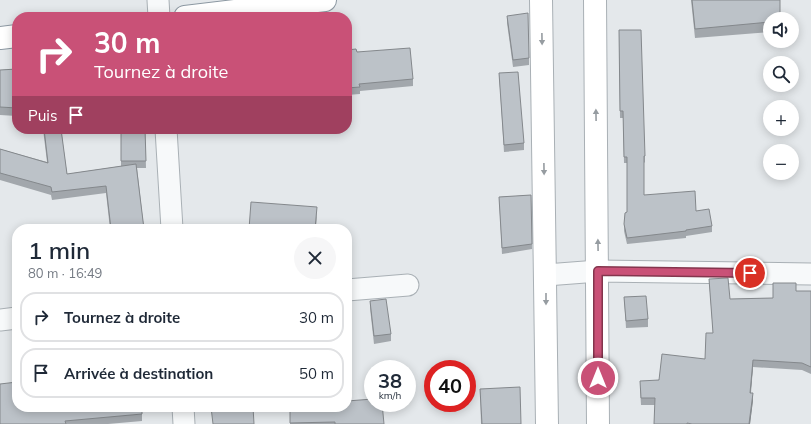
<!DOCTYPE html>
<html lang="fr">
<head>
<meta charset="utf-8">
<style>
  :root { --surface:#fff; --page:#f6f6f7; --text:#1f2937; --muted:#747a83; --line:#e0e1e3 }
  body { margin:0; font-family:Mulish,sans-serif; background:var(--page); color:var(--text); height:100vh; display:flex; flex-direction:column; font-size:15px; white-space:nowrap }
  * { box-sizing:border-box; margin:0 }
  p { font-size:13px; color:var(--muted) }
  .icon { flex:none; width:22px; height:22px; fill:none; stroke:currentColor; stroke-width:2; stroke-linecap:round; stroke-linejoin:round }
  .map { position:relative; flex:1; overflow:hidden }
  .drawer { position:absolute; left:12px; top:224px; width:340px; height:188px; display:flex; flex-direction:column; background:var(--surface); border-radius:16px; box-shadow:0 2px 10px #0003 }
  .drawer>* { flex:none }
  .top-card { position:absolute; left:12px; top:12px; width:340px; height:122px; border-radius:16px; box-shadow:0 2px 10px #0003; background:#c95177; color:#fff; overflow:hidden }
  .controls { position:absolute; left:763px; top:12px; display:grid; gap:8px }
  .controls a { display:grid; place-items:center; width:36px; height:36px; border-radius:50%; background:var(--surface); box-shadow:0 2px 10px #0003; font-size:20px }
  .speed { position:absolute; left:364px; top:360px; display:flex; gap:8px; font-size:20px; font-weight:700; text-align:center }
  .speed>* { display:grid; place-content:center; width:52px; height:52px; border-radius:50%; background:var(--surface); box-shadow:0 2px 10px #0003; line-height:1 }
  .speed small { font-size:10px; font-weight:400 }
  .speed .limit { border:6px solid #d22; background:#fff; color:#111 }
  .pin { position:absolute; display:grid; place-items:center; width:34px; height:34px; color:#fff; margin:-17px; border:2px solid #fff; border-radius:50%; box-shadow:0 1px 4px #0007 }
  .me { position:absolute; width:44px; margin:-22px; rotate:0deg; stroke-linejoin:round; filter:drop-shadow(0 0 3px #0008) }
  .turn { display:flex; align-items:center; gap:14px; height:84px; padding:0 16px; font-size:18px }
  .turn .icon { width:52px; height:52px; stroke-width:2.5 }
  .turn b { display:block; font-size:28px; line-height:34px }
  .then { display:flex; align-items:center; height:38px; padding:0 16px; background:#0003; gap:8px; font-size:15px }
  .round { display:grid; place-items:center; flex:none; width:42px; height:42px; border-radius:21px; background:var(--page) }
  .headline { display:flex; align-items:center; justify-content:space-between; height:68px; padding:0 16px }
  h1 { font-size:24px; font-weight:600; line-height:30px }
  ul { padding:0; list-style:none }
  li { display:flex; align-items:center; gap:12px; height:50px; margin:0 8px 6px; padding:0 8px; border:2px solid var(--line); border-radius:16px }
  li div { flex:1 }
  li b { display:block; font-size:15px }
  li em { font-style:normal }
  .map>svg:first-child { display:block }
</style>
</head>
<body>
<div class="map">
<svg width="811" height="424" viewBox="0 0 811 424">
  <rect width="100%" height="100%" fill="#e4e8eb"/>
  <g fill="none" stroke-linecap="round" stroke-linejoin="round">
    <defs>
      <g id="street">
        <polyline points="158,0 159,17"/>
        <polyline points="166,129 172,229"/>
        <polyline points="546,275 598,271 811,274"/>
        <polyline points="347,290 408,285"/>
        <polyline points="0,320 17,318"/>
        <polyline points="183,407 184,424"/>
      </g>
      <g id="secondary">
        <polyline points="541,0 547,424"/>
        <polyline points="595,0 598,424"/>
      </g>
      <g id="highway">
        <polyline points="185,17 325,0"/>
        <polyline points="0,38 17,36"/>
      </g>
    </defs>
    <use href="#street" stroke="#a9b0b5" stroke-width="23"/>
    <use href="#secondary" stroke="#a9b0b5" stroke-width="24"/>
    <use href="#highway" stroke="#8c98a2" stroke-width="24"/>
    <use href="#street" stroke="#f7f9fa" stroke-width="21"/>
    <use href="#secondary" stroke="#fff" stroke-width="22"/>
    <use href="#highway" stroke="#fff" stroke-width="22"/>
  </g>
  <g fill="#a2a7ac">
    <polygon points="691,0 780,0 770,19 770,32 695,38"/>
    <polygon points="507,16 529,58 529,65 513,67 507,23"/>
    <polygon points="619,30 645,156 645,162 644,163 644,195 696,211 712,226 712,232 686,236 686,238 627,244 624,231 625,213 627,212 627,163 624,163 623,118 620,118"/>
    <polygon points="347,50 357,52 413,79 413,86 360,91 360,94 347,95"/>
    <polygon points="17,69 17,116 0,115 0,70"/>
    <polygon points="499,73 524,143 524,150 504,152"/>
    <polygon points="43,129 61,129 67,174 121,166 121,129 145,129 146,168 137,168 144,229 110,229 106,193 52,200 51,195 0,180 0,149 47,162"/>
    <polygon points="258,129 293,129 293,130 259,133"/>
    <polygon points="531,195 532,249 502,254 499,197"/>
    <polygon points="709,279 730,299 773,298 796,291 811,291 811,374 802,370 753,367 751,393 753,400 750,424 654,424 655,405 641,405 640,388 705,359 713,333"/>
    <polygon points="624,297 648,319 648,327 626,328"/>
    <polygon points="370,301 391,334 391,341 374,344 370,308"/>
    <polygon points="480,389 521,424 481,424"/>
    <polygon points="290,407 384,424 290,424"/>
    <polygon points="142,414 142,421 108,424 0,424"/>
  </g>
  <g fill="#84888c">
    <polygon points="317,207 316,229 315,229"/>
    <polygon points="753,360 753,367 750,400 750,393"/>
    <polygon points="753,393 753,400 750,424 749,424"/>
  </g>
  <g fill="#bcc2c8" stroke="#84888c">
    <polygon points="692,0 780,0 780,19 770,19 770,22 695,29"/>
    <polygon points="528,13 529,58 513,60 507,16"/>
    <polygon points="619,30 641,30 645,156 644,156 644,195 695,191 696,211 709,209 712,226 686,230 686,231 627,238 624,224 625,213 627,212 627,157 624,157 623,111 620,111"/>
    <polygon points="410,48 413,79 359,84 360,87 347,88 347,50 356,49 357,52"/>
    <polygon points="17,69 17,108 0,107 0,70"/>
    <polygon points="518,72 524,143 504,145 499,73"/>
    <polygon points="44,129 61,129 67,174 136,164 144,229 111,229 106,186 52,192 51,187 0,173 0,149 48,163"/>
    <polygon points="121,129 145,129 146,161 121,161"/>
    <polygon points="531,195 532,244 502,248 499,197"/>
    <polygon points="251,202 317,207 315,229 249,229"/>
    <polygon points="728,278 730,299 773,298 773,283 796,283 796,291 811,291 811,367 802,363 753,360 750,393 753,393 749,424 692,424 687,423 687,424 654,424 655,398 641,398 640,381 659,380 662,354 705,359 706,333 713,333 709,279"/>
    <polygon points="646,296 648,319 626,321 624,297"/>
    <polygon points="386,299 391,334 374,336 370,301"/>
    <polygon points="17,382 17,407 142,407 142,414 65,421 66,424 0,424 0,384"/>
    <polygon points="520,387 521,424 482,424 480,389"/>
    <polygon points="373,399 373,403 382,403 384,424 335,424 335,422 290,423 290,407 347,407 347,401"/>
    <polygon points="211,407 253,407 254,424 213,424"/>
  </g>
  <defs><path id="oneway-solid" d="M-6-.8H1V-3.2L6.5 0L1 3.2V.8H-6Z"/></defs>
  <g fill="#969ca1">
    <use href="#oneway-solid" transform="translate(542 39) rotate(89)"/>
    <use href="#oneway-solid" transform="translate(596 115) rotate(-91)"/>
    <use href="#oneway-solid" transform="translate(544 169) rotate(89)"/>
    <use href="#oneway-solid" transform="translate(598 245) rotate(-91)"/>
    <use href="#oneway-solid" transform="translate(546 299) rotate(90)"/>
  </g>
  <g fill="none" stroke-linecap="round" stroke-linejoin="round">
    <defs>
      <polyline id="route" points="598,378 598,271 750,273"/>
    </defs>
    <use href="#route" stroke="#83354d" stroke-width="10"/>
    <use href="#route" stroke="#c95177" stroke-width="7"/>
  </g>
</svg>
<div class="controls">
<a><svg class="icon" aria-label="sound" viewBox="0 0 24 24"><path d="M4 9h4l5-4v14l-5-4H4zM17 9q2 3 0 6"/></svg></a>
<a><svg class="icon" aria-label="search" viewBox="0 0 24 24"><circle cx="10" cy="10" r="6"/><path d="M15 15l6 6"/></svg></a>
<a>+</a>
<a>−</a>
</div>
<div class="speed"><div>38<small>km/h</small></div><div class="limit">40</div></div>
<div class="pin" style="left:750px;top:273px;background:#d93025"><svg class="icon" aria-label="arrive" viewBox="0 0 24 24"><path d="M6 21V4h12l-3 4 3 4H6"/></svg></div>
<svg class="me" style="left:598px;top:378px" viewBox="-20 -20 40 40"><circle r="17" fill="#c95177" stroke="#fff" stroke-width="3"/><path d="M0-11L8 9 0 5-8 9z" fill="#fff"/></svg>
<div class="top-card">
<div class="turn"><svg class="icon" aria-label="right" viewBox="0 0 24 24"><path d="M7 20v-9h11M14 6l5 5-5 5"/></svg><div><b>30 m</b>Tournez à droite</div></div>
<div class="then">Puis<svg class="icon" aria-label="arrive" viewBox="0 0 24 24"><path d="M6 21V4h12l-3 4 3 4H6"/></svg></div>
</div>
<section class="drawer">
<div class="headline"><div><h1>1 min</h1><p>80 m · 16:49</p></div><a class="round"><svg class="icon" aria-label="close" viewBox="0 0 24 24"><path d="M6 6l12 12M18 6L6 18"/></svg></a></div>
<ul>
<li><svg class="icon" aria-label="right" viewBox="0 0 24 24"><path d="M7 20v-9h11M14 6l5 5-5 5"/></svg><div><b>Tournez à droite</b></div><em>30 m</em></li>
<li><svg class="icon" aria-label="arrive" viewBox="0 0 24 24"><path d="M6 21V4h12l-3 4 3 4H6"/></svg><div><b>Arrivée à destination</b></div><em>50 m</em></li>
</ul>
</section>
</div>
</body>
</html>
